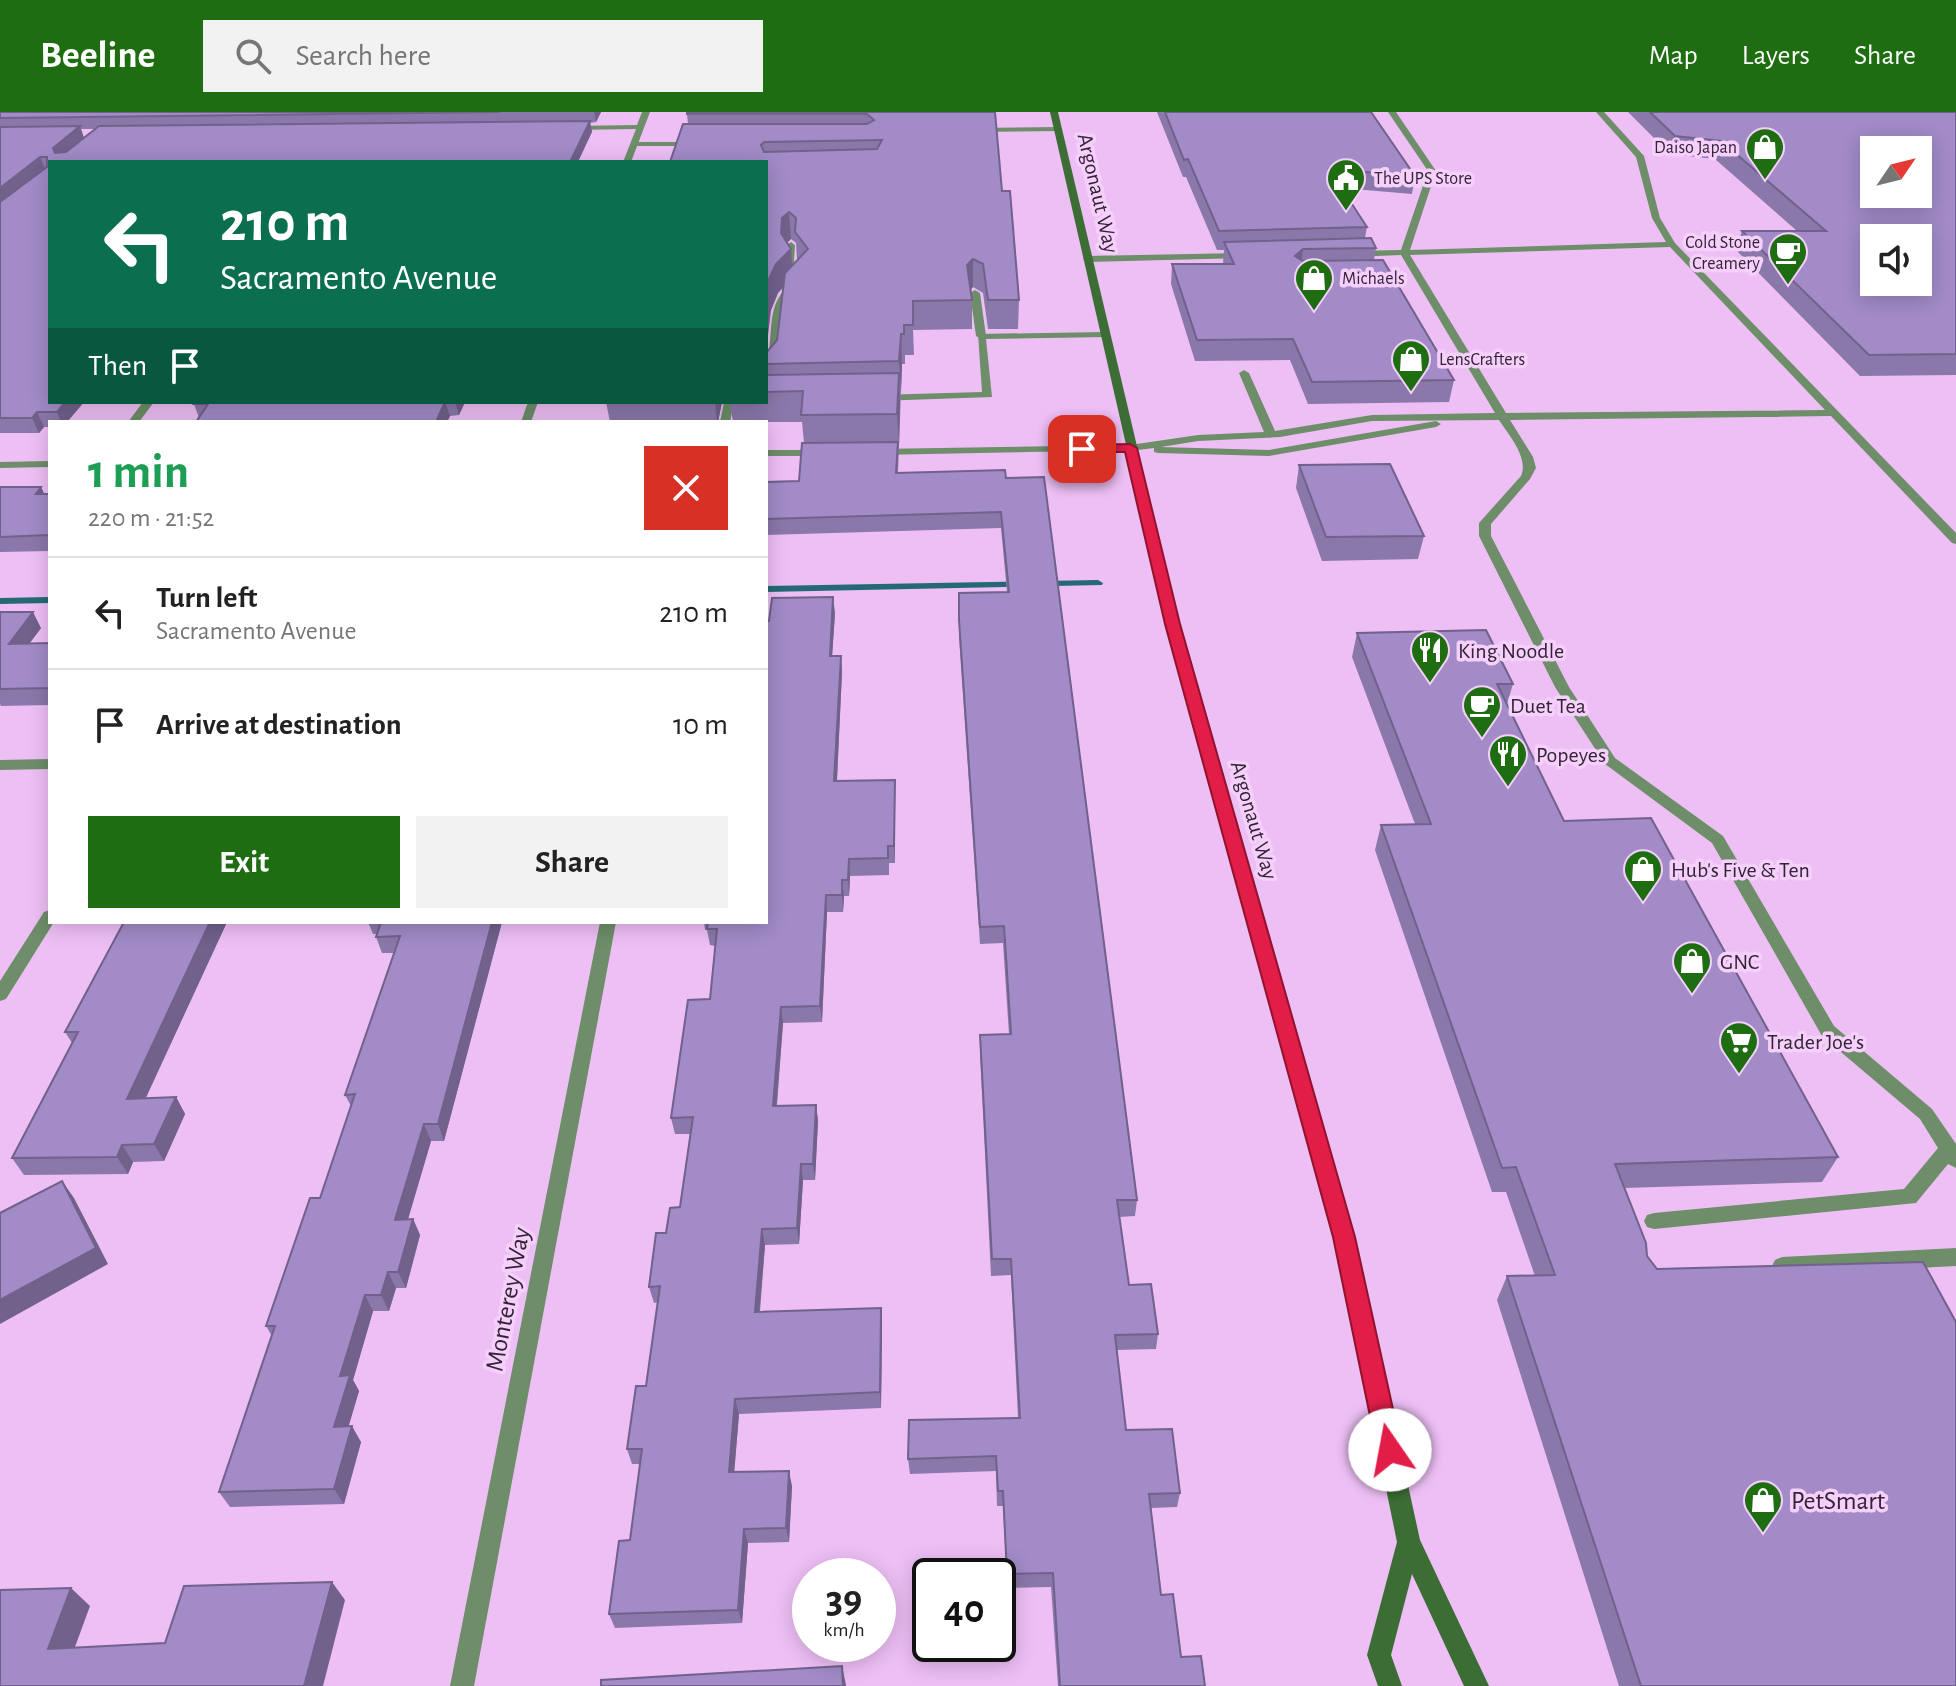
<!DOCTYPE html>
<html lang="en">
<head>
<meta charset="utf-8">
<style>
  :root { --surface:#fff; --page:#f2f2f2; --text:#222; --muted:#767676; --line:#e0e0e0; --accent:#1e6d11 }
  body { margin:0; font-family:"Alegreya Sans",sans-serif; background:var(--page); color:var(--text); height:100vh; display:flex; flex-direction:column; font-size:30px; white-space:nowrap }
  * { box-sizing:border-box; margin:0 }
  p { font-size:26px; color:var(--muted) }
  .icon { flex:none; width:44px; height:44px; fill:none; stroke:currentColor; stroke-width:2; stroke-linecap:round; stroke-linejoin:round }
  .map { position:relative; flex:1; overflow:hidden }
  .drawer { position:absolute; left:48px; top:308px; width:720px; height:504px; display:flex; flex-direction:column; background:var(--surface); border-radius:0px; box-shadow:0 4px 20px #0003 }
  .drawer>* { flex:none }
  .banner { position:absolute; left:48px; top:48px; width:720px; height:244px; border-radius:0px; box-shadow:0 4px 20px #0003; background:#0b6e4f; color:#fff; overflow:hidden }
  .needle { width:52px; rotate:55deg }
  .fabs { position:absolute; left:1860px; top:24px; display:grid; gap:16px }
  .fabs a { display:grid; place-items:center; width:72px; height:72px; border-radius:0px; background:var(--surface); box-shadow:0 4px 20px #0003; font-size:40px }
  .speed { position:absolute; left:792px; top:1446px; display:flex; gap:16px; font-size:40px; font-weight:700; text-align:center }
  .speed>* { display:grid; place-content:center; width:104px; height:104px; border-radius:50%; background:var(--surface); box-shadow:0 4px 20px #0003; line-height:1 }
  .speed small { font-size:20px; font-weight:400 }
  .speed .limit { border:4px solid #111; border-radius:12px; background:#fff; color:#111 }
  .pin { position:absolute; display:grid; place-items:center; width:68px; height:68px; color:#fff; margin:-34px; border-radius:16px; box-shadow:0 4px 12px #0006 }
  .me { position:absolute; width:88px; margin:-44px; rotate:348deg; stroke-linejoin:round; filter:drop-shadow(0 0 6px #0008) }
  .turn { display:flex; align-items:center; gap:28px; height:168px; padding:0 40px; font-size:36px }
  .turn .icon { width:104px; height:104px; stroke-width:2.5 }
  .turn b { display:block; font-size:56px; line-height:68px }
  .then { display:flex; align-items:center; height:76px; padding:0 40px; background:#0003; gap:16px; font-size:30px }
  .round { display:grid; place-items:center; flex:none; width:84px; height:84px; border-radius:0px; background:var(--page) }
  .overview { display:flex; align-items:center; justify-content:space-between; height:136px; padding:0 40px }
  h1 { font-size:48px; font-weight:700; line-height:60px; color:#1e9e55 }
  .primary-button { display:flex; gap:16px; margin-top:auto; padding:16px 40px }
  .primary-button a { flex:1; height:92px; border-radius:0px; background:var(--accent); color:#fff; font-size:32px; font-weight:700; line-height:92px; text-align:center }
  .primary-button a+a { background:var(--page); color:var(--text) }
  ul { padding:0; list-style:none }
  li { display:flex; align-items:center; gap:24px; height:112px; padding:0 40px; border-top:2px solid var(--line) }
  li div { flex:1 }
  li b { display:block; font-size:30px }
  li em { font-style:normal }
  header { display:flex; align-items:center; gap:48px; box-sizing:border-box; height:112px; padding:0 40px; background:var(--accent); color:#fff }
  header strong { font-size:38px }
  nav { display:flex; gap:44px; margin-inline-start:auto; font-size:28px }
  .search { width:560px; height:72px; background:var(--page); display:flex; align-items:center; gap:20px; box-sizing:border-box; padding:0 28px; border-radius:0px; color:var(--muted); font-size:30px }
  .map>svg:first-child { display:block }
</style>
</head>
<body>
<header>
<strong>Beeline</strong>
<div class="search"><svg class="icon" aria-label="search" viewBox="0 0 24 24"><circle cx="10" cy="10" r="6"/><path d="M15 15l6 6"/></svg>Search here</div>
<nav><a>Map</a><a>Layers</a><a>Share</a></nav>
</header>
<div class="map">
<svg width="1956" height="1574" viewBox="0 0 1956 1574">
  <rect width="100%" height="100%" fill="#edbff5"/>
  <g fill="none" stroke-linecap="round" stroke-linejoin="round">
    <g fill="#256974" fill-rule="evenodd">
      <polygon points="1098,468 1103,471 1102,473 766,480 766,474"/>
      <polygon points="50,485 50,491 0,492 0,486"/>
    </g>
    <g fill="#6d8e68" fill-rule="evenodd">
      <path d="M1388,0H1396L1436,59L1410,138L1666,130L1652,106L1636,45L1596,0H1604L1644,44L1660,106L1675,131L1956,421V432L1952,431L1831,304L1510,308L1533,345L1536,356L1530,367L1491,412V424L1569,575L1615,646L1723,724L1834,914L1932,997L1956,1032V1056L1948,1052L1916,1091L1654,1117L1647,1115L1644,1109L1647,1103L1654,1101L1904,1077L1938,1036L1920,1007L1822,924L1712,731L1605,652L1555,575L1479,424V411L1521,364C1529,346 1509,323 1499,308L1372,309L1280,325L1198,329L1161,335L1269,338L1436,309L1441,312L1436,315L1269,344L1158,341L1154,340V336L1130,339L1124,336L1130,333L1198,323L1264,320L1239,261L1244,258L1249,261L1275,319L1372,303L1495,301L1401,143L1353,145L1349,142L1353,139L1401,138L1428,59ZM1670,135L1825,298L1506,301L1410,143Z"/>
      <polygon points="1058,15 1061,19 976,20 972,18 976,16"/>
      <polygon points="634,30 697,30 701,32 697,34 631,34"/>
      <path d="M791,130L795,133L794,149L807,165C799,173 790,178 785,188C775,210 787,260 766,272C766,261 768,251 769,240C773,206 768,189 797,165L786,149L787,133Z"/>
      <polygon points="1242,141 1246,144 1245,146 1087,150 1083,147 1087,144"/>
      <polygon points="975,178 980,181 986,224 981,227 976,224 970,181"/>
      <polygon points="1956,1136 1956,1154 1782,1163 1775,1160 1772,1154 1775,1148 1782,1145"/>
    </g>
    <g fill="#6d8e68" fill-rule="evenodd">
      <polygon points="642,0 650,0 631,50 623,50 636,17 571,18 567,16 571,14 637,13"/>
      <polygon points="1105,220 1110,223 1108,225 986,227 992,285 878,289 873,286 878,283 982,280 978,222"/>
      <polygon points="143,290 154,290 139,310 128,310"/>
      <polygon points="528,290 538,290 531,310 521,310"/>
      <polygon points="724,290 734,290 730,310 720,310"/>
      <polygon points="1130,333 1134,334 1134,338 876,343 870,340 876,337"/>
      <polygon points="766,338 821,338 827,341 821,344 766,344"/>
      <polygon points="50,349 50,355 0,356 0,350"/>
      <polygon points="50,647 50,657 0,658 0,648"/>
      <polygon points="50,798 50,810 54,810 6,887 0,889 0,869 44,800"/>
      <polygon points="600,810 616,810 474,1574 450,1574"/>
    </g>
    <polygon fill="#3b6d34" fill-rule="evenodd" points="1050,0 1058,0 1179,512 1354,1125 1420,1428 1489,1574 1464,1574 1412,1462 1391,1543 1402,1574 1378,1574 1367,1543 1397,1430 1334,1125 1167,512"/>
  </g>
  <g fill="#8b78ab" fill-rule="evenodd">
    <path d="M0,0H601L596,10L590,11L592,20L50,50L84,290L67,310H50V315H44L39,321H0ZM81,17H96L84,26Z"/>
    <path d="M995,0L1002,79L1019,188L1018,217H988L983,181L973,175L971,178L972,188V217L913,218L914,243H905V252H902L898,361L1005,358L1137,1088L1135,1104L1119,1105L1129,1173L1158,1222L1156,1237L1116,1238L1126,1318L1180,1381L1177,1395L1151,1396L1161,1483L1181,1545L1205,1574H1058L1051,1475L1007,1476L1003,1394H997L996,1359L910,1362L908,1347L1018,1306L1011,1163L991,1164L980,940V923L1009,922L1003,831L980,832L959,525V481L1007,480L1001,416L766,423V370L799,369L804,331L802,310H733L730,290H766V241L777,228L783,175L778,181L771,198L688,12L687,2ZM791,127L796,131L797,148L792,154L787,131Z"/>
    <polygon points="1157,0 1371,0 1415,64 1412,82 1342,76 1367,115 1365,126 1376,136 1374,148 1454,268 1449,290 1308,292 1290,248 1195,249 1171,172 1172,152 1223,152 1224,138 1217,138 1186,65 1183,65"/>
    <polygon points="1628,0 1956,0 1956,263 1860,264 1736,138 1742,119 1797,119 1715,47 1670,42"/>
    <polygon points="196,290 465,290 459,303 450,304 447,310 196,310 199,306 194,292"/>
    <polygon points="606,290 722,290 718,310 610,310"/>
    <polygon points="1299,353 1424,424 1418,447 1322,449 1296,376"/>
    <polygon points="0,375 41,375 44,382 50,382 50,439 0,440"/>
    <polygon points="0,500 41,516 29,532 50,531 50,593 1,594 0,592"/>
    <polygon points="835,501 832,544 841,544 842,560 837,669 895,685 895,751 889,751 889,763 850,764 849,784 844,784 843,800 827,800 822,910 783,911 777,994 816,993 818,1009 815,1068 803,1068 799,1132 765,1133 760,1200 881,1196 882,1212 881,1296 739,1302 734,1360 792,1374 789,1430 748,1431 742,1511 615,1516 609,1502 630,1428 640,1352 632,1352 627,1337 646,1274 658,1190 654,1191 649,1175 666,1121 680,1095 691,1022 675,1022 671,1006 710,887 715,834 710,833 707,818 705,818 704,810 766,810"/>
    <polygon points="1357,521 1513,572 1507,592 1564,709 1838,1045 1822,1070 1624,1076 1647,1144 1956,1574 1619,1574 1497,1188 1507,1164 1535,1164 1506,1080 1492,1080 1375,738 1381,713 1415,712 1352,545"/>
    <polygon points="124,810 227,810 145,986 176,985 185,1002 164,1049 133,1050 128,1062 24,1063 12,1046 72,931 65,920"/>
    <polygon points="368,810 502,810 444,1029 431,1029 408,1107 413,1107 420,1123 406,1176 396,1176 389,1199 373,1199 353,1268 359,1279 348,1315 361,1330 344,1392 230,1395 219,1380 272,1224 266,1214 320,1086 351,994 345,983 394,841 382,841 376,825 377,822 373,822"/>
  </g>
  <g fill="#71618b">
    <polygon points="594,0 601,0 596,10"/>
    <polygon points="590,9 592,20 578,50 570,50"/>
    <polygon points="80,14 84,26 58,48 53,36"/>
    <polygon points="40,45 45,57 0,93 0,76"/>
    <polygon points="789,100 791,127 784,133 791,137 793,165 778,181 771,198 766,240 766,186 768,169 781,121 782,106"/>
    <polygon points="1303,137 1300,157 1295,144"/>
    <polygon points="973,147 973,175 967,181 967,153"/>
    <polygon points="901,222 902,252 901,279 899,249"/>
    <polygon points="899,261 900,291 899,333 897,302"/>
    <polygon points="65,290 84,290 67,310 61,310 57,300"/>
    <polygon points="445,290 450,304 447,310 436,310"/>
    <polygon points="455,290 465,290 459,303"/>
    <polygon points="715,290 722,290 718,310 717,310"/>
    <polygon points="37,300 44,315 39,321 32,306"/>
    <polygon points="41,375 48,390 36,382"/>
    <polygon points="833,485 835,501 831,560 830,544"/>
    <polygon points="33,500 41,516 17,548 9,532"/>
    <polygon points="841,544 842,560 836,686 834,669"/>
    <polygon points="895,668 895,751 894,734"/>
    <polygon points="849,747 850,764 849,784 848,768"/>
    <polygon points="842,768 844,784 843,800 842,783"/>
    <polygon points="826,783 827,800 822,910 820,894"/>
    <polygon points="210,810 227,810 138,1003 127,987"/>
    <polygon points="492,810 502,810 444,1029 438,1012"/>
    <polygon points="781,895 783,911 775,1011 773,994"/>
    <polygon points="176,985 185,1002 164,1049 154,1032"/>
    <polygon points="816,993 818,1009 815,1068 813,1052"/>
    <polygon points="424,1012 431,1029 403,1124 395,1108"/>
    <polygon points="122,1033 133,1050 128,1062 117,1045"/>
    <polygon points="801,1052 803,1068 799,1132 797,1116"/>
    <polygon points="62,1069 74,1086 108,1152 0,1212 0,1188"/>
    <polygon points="413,1107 420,1123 406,1176 398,1160"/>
    <polygon points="762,1117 765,1133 758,1215 755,1200"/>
    <polygon points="388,1160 396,1176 389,1199 381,1183"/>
    <polygon points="365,1183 373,1199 353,1268 359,1279 344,1330 334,1315 340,1264"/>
    <polygon points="881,1196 882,1212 881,1296 880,1280"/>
    <polygon points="735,1287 739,1302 733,1375 729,1360"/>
    <polygon points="352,1314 361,1330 344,1392 334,1377"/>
    <polygon points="789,1359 792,1374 789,1430 786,1416"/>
    <polygon points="744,1417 748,1431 742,1511 738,1498"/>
    <polygon points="332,1470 345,1488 323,1574 304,1574"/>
    <polygon points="71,1476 90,1494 68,1554 48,1537"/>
    <polygon points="842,1554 846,1573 846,1574 843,1574"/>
  </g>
  <g fill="#a28bc7" stroke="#71618b" stroke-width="2" fill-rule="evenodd">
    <polygon points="0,0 500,0 0,6"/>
    <path d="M687,0H995L1002,79H1010L1019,188H988L983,152L973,147L967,153L972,188L913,189V213H904V222H901L899,249L766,252V241L777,228L785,161L808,137L795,120L796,106L789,100L782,106L781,121L791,137L776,152L768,169L766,186V50H670L683,12H867L874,8L867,2H687ZM882,28L877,37L764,40L761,33L764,30Z"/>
    <polygon points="1165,0 1371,0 1415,64 1329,57 1367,115 1219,119 1188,47 1184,48"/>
    <path d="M1650,0H1956V242L1869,243L1742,119H1826L1721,29L1675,24ZM1874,38H1918V82H1874ZM1874,126H1918V170H1874Z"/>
    <polygon points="590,9 570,50 50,50 50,290 65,290 57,300 37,300 32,306 0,306 0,90 47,55 47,45 40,45 0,76 0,15 80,14 53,36 55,41 66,40 99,14"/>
    <polygon points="1371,126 1376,136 1303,137 1295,144 1303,149 1383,148 1454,268 1312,270 1293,227 1197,228 1172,152 1234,152 1224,130"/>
    <polygon points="899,261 897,302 801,303 803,279 766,280 766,263"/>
    <polygon points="196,290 445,290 436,310 196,310 208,292 194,292"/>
    <polygon points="898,330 896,361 1005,358 1006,366 1044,365 1137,1088 1117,1088 1129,1173 1151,1172 1158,1222 1115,1223 1126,1318 1172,1317 1180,1381 1149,1382 1161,1483 1173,1482 1181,1545 1201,1544 1205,1574 1060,1574 1053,1461 1007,1462 1003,1379 998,1379 996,1344 908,1347 909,1308 1020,1306 1011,1147 992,1147 980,923 1011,922 1004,814 980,815 959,508 959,481 1009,480 1001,400 766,407 766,370 799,369 802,331"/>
    <polygon points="1390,352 1424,424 1326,425 1299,353"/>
    <polygon points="0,375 41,375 36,382 50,382 50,423 0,425"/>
    <polygon points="833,485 830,544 841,544 834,669 895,668 894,734 888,734 888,746 849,747 848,768 842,768 842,783 826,783 820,894 781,895 773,994 816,993 813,1052 801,1052 797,1116 762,1117 755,1200 881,1196 880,1280 735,1287 729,1360 789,1359 786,1416 744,1417 738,1498 609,1502 619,1429 630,1428 642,1337 627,1337 636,1274 646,1274 660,1174 649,1175 656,1121 666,1121 670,1096 680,1095 693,1005 671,1006 688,888 710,887 717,817 707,817 708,810 766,810 766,509 769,509 772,486"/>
    <polygon points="0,500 33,500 9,532 50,531 50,576 0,577"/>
    <polygon points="1486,518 1513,572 1497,572 1564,709 1651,706 1838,1045 1615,1052 1646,1131 1647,1144 1657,1157 1923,1150 1956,1210 1956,1574 1641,1574 1507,1164 1555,1163 1516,1055 1502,1056 1381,713 1431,712 1357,521"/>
    <polygon points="124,810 210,810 127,987 176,985 154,1032 122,1033 117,1045 12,1046 78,920 65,920"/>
    <polygon points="381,810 492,810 438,1012 424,1012 395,1108 413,1107 398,1160 388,1160 381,1183 365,1183 340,1264 350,1263 334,1315 352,1314 334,1377 219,1380 275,1214 266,1214 310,1086 320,1086 355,982 345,983 400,824 376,825"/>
    <polygon points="62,1069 96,1136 0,1188 0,1101"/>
    <polygon points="332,1470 304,1574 0,1574 0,1478 71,1476 48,1537 165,1531 184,1474"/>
    <polygon points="842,1554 843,1574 601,1574 601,1568"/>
  </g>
  <polygon fill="#e11d48" stroke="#92132f" stroke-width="2" points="1130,332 1137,336 1180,512 1355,1125 1402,1338 1398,1347 1390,1350 1381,1347 1377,1338 1333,1125 1165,512 1125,340 1082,340 1076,337 1082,333"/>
  <defs>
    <symbol id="shop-pin" viewBox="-11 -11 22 30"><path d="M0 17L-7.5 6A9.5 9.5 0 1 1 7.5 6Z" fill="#1e6d11" stroke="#f5d0fb"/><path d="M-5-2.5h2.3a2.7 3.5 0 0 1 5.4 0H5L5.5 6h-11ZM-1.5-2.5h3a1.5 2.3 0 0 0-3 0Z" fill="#fff"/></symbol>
    <symbol id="civic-pin" viewBox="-11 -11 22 30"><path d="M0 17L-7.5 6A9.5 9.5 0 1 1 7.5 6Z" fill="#1e6d11" stroke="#f5d0fb"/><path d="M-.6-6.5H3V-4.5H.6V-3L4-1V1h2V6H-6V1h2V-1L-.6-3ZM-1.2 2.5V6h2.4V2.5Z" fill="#fff"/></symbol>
    <symbol id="cafe-pin" viewBox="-11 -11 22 30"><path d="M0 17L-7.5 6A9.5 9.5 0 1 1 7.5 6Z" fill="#1e6d11" stroke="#f5d0fb"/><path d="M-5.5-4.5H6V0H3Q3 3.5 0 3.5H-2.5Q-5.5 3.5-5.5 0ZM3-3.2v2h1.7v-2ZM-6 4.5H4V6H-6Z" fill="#fff"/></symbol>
    <symbol id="restaurant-pin" viewBox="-11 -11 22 30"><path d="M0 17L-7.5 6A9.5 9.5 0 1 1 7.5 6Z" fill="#1e6d11" stroke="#f5d0fb"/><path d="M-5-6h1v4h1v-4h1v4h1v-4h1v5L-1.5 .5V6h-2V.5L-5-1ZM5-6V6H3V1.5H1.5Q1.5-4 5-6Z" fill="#fff"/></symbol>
    <symbol id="supermarket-pin" viewBox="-11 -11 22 30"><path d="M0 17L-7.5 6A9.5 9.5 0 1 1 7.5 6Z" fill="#1e6d11" stroke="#f5d0fb"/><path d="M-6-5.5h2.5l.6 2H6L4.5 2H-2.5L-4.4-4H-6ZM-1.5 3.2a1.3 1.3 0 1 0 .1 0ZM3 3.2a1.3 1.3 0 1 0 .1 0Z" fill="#fff"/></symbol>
  </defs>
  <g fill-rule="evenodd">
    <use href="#shop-pin" x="1743" y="13" width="44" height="60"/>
    <use href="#civic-pin" x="1324" y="44" width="44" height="60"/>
    <use href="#cafe-pin" x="1766" y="118" width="44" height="60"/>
    <use href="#shop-pin" x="1292" y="144" width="44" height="60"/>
    <use href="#shop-pin" x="1389" y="225" width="44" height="60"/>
    <use href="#restaurant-pin" x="1408" y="516" width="44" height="60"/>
    <use href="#cafe-pin" x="1460" y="571" width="44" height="60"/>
    <use href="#restaurant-pin" x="1486" y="620" width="44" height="60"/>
    <use href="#shop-pin" x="1621" y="735" width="44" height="60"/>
    <use href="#shop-pin" x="1670" y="827" width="44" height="60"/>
    <use href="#supermarket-pin" x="1717" y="907" width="44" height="60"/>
    <use href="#shop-pin" x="1741" y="1366" width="44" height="60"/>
  </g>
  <g text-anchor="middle" stroke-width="7" stroke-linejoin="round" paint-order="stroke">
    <g font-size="18" fill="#342237" stroke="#f5d0fb" text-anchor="start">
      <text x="1737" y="41" text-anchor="end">Daiso Japan</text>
      <text x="1374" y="72">The UPS Store</text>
      <text x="1760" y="136" text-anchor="end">Cold Stone<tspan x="1760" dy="21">Creamery</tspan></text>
      <text x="1342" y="172">Michaels</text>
      <text x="1439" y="253">LensCrafters</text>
    </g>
    <g font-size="22" fill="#342237" stroke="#f5d0fb">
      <text transform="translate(1099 81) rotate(77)" y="8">Argonaut Way</text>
      <text transform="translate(1255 708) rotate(74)" y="8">Argonaut Way</text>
    </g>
    <g font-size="22" fill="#342237" stroke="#f5d0fb" text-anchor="start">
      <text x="1458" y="546">King Noodle</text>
      <text x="1510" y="601">Duet Tea</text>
      <text x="1536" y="650">Popeyes</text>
      <text x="1671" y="765">Hub's Five &amp; Ten</text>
      <text x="1720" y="857">GNC</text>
      <text x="1767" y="937">Trader Joe's</text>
    </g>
    <g font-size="26" fill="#342237" stroke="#f5d0fb">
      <text transform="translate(507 1187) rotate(-79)" y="9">Monterey Way</text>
    </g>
    <g font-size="26" fill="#342237" stroke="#f5d0fb" text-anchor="start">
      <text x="1791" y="1397">PetSmart</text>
    </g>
  </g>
</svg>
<div class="fabs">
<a><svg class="needle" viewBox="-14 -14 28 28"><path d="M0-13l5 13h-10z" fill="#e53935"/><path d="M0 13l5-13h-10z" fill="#767676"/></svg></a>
<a><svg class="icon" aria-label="sound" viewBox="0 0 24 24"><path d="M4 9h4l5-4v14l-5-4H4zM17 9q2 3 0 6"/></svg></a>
</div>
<div class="speed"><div>39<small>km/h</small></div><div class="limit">40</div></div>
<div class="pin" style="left:1082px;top:337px;background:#d93025"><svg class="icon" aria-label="arrive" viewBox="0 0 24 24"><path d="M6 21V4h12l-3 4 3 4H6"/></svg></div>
<svg class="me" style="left:1390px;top:1338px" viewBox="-20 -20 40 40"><circle r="19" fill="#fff"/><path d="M0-13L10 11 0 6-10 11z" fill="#e11d48"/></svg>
<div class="banner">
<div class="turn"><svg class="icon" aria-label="left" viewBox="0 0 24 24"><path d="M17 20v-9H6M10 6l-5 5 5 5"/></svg><div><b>210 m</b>Sacramento Avenue</div></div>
<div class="then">Then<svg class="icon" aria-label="arrive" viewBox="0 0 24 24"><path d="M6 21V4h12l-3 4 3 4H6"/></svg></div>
</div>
<section class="drawer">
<div class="overview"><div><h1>1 min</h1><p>220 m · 21:52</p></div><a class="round" style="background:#d93025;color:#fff"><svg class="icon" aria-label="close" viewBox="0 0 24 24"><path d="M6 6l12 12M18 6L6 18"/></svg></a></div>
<ul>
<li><svg class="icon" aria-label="left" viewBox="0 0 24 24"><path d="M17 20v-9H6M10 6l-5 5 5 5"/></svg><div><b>Turn left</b><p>Sacramento Avenue</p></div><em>210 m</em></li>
<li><svg class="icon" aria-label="arrive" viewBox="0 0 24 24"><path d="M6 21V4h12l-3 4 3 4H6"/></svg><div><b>Arrive at destination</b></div><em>10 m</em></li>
</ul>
<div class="primary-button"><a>Exit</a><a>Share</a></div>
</section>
</div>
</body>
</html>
